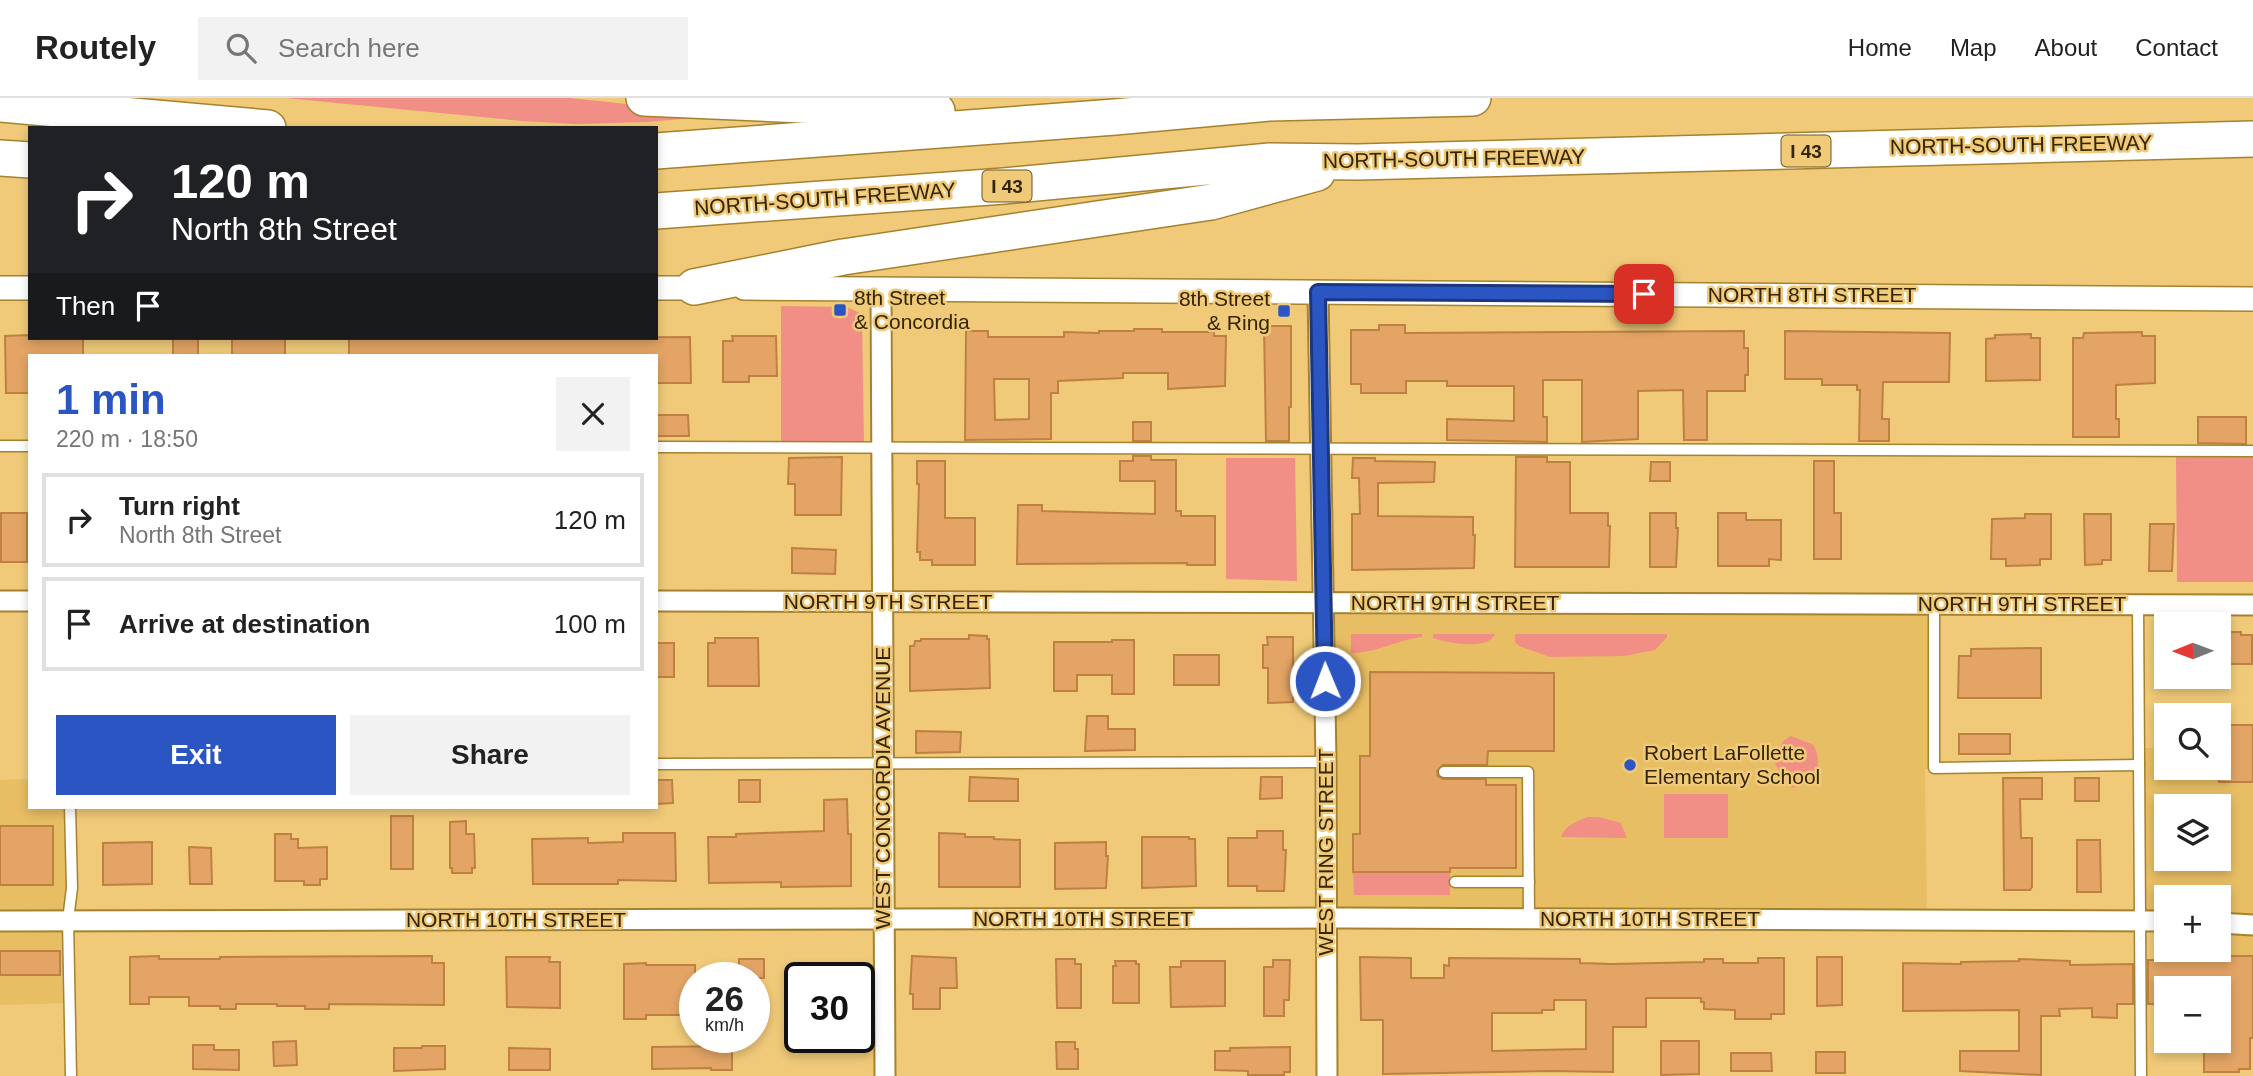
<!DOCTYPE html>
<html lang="en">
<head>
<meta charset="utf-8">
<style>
  :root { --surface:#fff; --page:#f2f2f2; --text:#222; --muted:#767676; --line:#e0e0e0; --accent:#2c55c4 }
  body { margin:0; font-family:Arial,sans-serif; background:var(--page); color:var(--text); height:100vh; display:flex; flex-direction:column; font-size:26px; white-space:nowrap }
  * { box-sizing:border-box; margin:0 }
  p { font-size:23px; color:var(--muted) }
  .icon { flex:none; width:38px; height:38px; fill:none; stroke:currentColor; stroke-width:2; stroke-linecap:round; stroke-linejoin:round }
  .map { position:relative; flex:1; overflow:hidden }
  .details { position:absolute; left:28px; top:256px; width:630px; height:455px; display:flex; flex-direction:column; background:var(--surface); border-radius:0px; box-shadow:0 4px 10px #0003 }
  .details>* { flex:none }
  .guide { position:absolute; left:28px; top:28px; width:630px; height:214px; border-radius:0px; box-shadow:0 4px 10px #0003; background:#202124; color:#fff; overflow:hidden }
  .needle { width:46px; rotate:269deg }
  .fabs { position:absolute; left:2154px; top:514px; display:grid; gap:14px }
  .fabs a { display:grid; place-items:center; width:77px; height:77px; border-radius:0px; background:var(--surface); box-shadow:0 4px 10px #0003; font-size:35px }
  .speed { position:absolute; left:679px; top:864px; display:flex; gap:14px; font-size:35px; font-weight:700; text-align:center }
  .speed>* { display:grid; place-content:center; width:91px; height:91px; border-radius:50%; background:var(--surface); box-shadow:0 4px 10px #0003; line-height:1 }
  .speed small { font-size:18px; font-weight:400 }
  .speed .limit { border:4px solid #111; border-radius:10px; background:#fff; color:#111 }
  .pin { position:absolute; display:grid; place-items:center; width:60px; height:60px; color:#fff; margin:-30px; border-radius:14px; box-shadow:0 4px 10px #0006 }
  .me { position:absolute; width:77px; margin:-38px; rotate:359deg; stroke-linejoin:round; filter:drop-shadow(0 0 5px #0008) }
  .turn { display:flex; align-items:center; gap:24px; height:147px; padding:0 28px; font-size:32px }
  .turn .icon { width:91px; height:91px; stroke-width:2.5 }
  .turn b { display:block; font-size:49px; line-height:60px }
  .then { display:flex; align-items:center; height:66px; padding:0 28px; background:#0003; gap:14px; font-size:26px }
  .round { display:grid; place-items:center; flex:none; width:74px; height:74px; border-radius:0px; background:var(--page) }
  .overview { display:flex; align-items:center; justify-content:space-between; height:119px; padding:0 28px }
  h1 { font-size:42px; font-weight:700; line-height:52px; color:var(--accent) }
  .primary-button { display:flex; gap:14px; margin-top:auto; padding:14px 28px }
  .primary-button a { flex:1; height:80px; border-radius:0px; background:var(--accent); color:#fff; font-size:28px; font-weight:700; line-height:80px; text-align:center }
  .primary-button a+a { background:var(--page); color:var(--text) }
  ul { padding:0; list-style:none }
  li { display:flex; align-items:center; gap:21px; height:94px; margin:0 14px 10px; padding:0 14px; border:4px solid var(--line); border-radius:0px }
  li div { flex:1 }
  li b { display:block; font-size:26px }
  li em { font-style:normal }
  header { display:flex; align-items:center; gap:42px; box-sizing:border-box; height:98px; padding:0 35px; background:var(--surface); border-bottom:2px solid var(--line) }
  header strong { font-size:33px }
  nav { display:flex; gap:38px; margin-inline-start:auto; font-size:24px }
  .search { width:490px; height:63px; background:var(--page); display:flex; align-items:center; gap:18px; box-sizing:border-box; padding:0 24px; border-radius:0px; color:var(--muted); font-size:26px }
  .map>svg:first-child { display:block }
</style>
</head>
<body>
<header>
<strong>Routely</strong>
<div class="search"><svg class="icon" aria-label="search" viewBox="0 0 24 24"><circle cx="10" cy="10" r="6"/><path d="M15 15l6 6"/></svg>Search here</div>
<nav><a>Home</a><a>Map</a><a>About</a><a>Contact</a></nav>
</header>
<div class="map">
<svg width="2253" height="978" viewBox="0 0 2253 978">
  <rect width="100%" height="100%" fill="#f0ca79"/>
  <g fill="#e8be64" fill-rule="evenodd">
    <polygon points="1934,505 1934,670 1925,671 1927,822 1326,820 1324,506"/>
    <path d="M2139,650H2166V670H2219L2253,651V912L2219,891H2194L2193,852H2219V800H2166V823H2140ZM2166,709H2219V761H2166Z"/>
    <polygon points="30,681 30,709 70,709 70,905 0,907 0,682"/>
  </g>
  <g fill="#f18e86">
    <polygon points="285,0 570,0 694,13 716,18 647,24 577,26 522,23"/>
    <polygon points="781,208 847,209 860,215 862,222 864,345 781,344"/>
    <polygon points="2176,359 2253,359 2253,484 2177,484"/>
    <polygon points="1226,360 1295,360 1297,483 1226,481"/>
    <path d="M1351,536H1422V539C1397,542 1376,555 1351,555Z"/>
    <path d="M1433,536H1495C1488,553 1448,545 1433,540Z"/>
    <polygon points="1515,536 1667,536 1667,539 1655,552 1624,558 1550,559 1519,548 1515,544"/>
    <path d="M1791,638L1814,647C1824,672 1816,682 1792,690L1782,679L1774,663L1783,643Z"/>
    <rect x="1664" y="696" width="64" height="44"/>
    <path d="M1588,719H1599L1621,725L1627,740L1561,739C1565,727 1577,723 1588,719Z"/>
    <polygon points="1353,774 1450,774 1450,797 1354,797"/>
  </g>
  <g fill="#e3a465" stroke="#be8142" stroke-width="2" fill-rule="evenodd">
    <polygon points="1379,227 1405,227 1405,235 1744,233 1744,250 1748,250 1748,277 1745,277 1745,293 1707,293 1707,342 1684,342 1683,292 1638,293 1638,341 1582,344 1582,282 1543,282 1543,319 1547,319 1547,344 1447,342 1447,321 1514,323 1514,288 1447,288 1447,283 1406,283 1406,295 1361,295 1361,286 1351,286 1351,232 1379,232"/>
    <polygon points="1264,228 1291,228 1291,309 1289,309 1289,343 1266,343"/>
    <path d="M1134,231H1162V234H1214V238H1226L1225,288L1168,291V275H1123V280L1058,283V295H1051V341L965,342L966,233H988V239H1064V234L1099,235V233H1134ZM994,281H1029V321L995,322Z"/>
    <polygon points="1785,233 1950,235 1949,284 1883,284 1882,321 1889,321 1889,343 1859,343 1860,292 1857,292 1857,287 1822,287 1822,281 1785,281"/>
    <polygon points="2142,234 2142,238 2155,238 2155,285 2116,287 2116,321 2119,321 2119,339 2073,339 2073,240 2083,240 2084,235"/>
    <polygon points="2031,236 2031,240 2040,240 2040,282 1986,283 1986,241 1995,240 1995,237"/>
    <polygon points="30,237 30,240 83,240 83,257 30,257 30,295 6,295 5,238"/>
    <polygon points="732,238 776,238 777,278 749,278 749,284 723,284 723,243 733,243"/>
    <polygon points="690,239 691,285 656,285 656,257 349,257 349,241"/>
    <rect x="173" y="240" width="25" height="17"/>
    <rect x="232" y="240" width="53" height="17"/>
    <polygon points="656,317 688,317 689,338 656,338"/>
    <polygon points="2198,319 2246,319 2246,346 2198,345"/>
    <rect x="1133" y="324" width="18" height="19"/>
    <polygon points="1133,358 1151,358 1151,362 1176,362 1176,413 1181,413 1181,418 1215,418 1215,467 1187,467 1187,465 1017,466 1018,407 1042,407 1042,413 1155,416 1155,383 1120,383 1120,363 1133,363"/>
    <polygon points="842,359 841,417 795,417 795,386 788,386 789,360"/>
    <polygon points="1516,359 1547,359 1547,364 1570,364 1570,415 1608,415 1608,428 1610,428 1609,469 1515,469"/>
    <polygon points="1353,360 1375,360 1375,363 1435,364 1434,384 1378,385 1378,418 1473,419 1473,437 1475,437 1474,470 1352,472 1352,416 1360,416 1359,380 1352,380"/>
    <polygon points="917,363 945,363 945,420 975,420 975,467 932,467 932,462 920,462 920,454 917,454 919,386 917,386"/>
    <polygon points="1814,363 1834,363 1834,415 1841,415 1841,461 1814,461"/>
    <polygon points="1651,364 1670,364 1670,383 1650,383"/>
    <rect x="1" y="415" width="26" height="49"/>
    <polygon points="1650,415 1676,415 1676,430 1678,430 1676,469 1650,469"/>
    <polygon points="1718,415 1746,415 1746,422 1781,422 1781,462 1769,461 1769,468 1718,468"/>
    <polygon points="2025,416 2051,416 2051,461 2040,461 2040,467 2006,468 2006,461 1991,461 1992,421 2025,420"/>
    <polygon points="2084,416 2111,416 2111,462 2102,462 2102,466 2085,467"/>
    <polygon points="2150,426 2174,426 2172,473 2149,473"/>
    <polygon points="792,450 836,452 835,476 792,475"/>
    <polygon points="2219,534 2241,534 2241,537 2252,537 2252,566 2219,566"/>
    <polygon points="969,537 987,538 987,541 989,541 990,590 910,593 910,548 914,548 915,543 921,543 921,541 969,541"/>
    <polygon points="1267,539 1293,539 1293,577 1297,582 1293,586 1293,604 1268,605 1268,570 1263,570 1263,547 1268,547"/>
    <polygon points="715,540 758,540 759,588 708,588 708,545 715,545"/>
    <polygon points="1112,542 1134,542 1134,596 1112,596 1112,577 1077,577 1077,593 1054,593 1054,544 1112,544"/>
    <rect x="656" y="545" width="18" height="34"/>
    <polygon points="2041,550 2041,600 1958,600 1959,558 1971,558 1971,551"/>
    <rect x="1174" y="557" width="45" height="30"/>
    <polygon points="1370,574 1554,575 1554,653 1488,653 1487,667 1443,667 1437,673 1438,678 1443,681 1486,681 1486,687 1516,687 1516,770 1450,770 1450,774 1353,774 1353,736 1360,736 1360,658 1370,658"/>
    <polygon points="1087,618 1108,618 1108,631 1135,631 1135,652 1085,653"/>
    <rect x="2219" y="627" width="34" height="57"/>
    <polygon points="916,633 961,634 960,654 916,655"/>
    <rect x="1959" y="636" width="51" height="20"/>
    <polygon points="970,679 1018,681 1018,703 969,703"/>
    <polygon points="1261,679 1282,679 1282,700 1260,701"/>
    <polygon points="2003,680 2042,680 2042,701 2020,701 2021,740 2032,740 2032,789 2030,792 2004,792"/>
    <rect x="2075" y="680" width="24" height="23"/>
    <polygon points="656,682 672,682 673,705 656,706"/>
    <rect x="739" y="682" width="21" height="22"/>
    <polygon points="847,701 848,736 851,736 851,788 781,789 781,784 709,785 708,739 736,739 736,736 824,733 824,702"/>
    <rect x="391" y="718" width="22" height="53"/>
    <polygon points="466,723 466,736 474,736 475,770 472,770 472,775 452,775 452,770 450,770 450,724"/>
    <rect x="0" y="728" width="53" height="59"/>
    <polygon points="1257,733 1283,733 1283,752 1286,752 1284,793 1257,793 1257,788 1228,788 1228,740 1257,740"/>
    <polygon points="623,735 675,735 676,783 618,782 618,786 533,786 532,741 588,740 588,745 623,744"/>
    <polygon points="939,735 965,736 965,739 994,739 994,741 1020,742 1020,789 939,789"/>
    <polygon points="275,736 291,736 291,741 298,741 298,750 327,749 327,781 320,781 320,787 304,787 304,783 275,783"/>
    <polygon points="1142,739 1189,739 1189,741 1195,741 1196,788 1142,790"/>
    <polygon points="2077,742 2100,742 2101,794 2077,794"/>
    <polygon points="152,744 152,786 103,787 103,745"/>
    <polygon points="1106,744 1106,758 1108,758 1106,790 1055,791 1055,745"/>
    <polygon points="189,749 211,750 212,786 190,786"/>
    <rect x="0" y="853" width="60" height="24"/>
    <polygon points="159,858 159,861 220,861 220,859 432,858 432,865 444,865 444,907 329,906 329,911 305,911 305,908 277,908 277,906 236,906 236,911 220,911 220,908 189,908 189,899 149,899 149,906 130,906 130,859"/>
    <polygon points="912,858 956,860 957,890 940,890 940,911 913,911 913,896 910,896"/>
    <polygon points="2193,858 2253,858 2253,940 2250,940 2250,971 2239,971 2239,974 2204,974 2204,946 2219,946 2219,888 2172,888 2172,891 2166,891 2166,906 2148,906 2148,862 2193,862"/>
    <polygon points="506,859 550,859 549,864 560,864 560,910 507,909"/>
    <path d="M1360,859L1411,860V880H1444V867L1449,868V860L1580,861V865L1612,866L1704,864V861H1723V865H1758V860H1784V916H1771V921H1735V912L1704,911V904H1701V900H1646V929H1613V974L1549,973L1383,976V922H1361ZM1554,902H1586V951L1492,953V915H1542V912H1554Z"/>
    <polygon points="1817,859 1842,859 1842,907 1817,908"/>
    <rect x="739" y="861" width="25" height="19"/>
    <polygon points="1056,861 1075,861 1075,866 1081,866 1081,910 1057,910"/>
    <polygon points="2019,861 2070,863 2070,867 2133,866 2133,906 2117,906 2117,920 2092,919 2092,910 2059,911 2060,918 2041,918 2041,977 1960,973 1960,953 2019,953 2019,912 1903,913 1903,865 1961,866 1961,864 2019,863"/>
    <polygon points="1273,862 1290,862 1289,902 1284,902 1284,918 1264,918 1264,869 1273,869"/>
    <polygon points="1115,863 1136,863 1136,866 1139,866 1139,905 1113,905 1113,868 1116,868"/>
    <polygon points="1181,863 1225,863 1225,908 1171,909 1170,869 1181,869"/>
    <polygon points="646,865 646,867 695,867 695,917 646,917 646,921 624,921 624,866"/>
    <polygon points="296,943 297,967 274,968 273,944"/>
    <polygon points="1661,943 1699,943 1699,976 1661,977"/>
    <polygon points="1056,944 1075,944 1075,951 1078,951 1078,971 1057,971"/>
    <polygon points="193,947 214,947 214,952 239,952 239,972 193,971"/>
    <polygon points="422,948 445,948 445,971 394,973 394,950 422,950"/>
    <polygon points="732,948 732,972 711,972 711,970 652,971 652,949"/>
    <polygon points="1290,949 1290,974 1284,974 1284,977 1248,977 1248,973 1215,972 1215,953 1230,953 1230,950"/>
    <polygon points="509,950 550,951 550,972 509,972"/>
    <rect x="1816" y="954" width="29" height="21"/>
    <polygon points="1731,955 1771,955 1772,973 1731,973"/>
  </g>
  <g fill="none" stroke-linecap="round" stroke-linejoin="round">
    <defs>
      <g id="service">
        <polyline points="0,348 30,348"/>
        <polyline points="656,349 2253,353"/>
        <polyline points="1934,505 1934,670 2139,667"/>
        <polyline points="2138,506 2141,978"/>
        <polyline points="656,666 1326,664"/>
        <polyline points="1444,674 1528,674 1529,821"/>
        <polyline points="70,709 72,790 68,822 71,978"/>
        <polyline points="1455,784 1529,784"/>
      </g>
      <g id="minor">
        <polyline points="881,192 885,978"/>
        <polyline points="1318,194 1326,664 1327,978"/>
        <polyline points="0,503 30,503"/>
        <polyline points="656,503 2253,507"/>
        <polyline points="0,823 1346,820 2166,823"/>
        <polyline points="2219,825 2253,827"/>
      </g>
      <g id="tertiary">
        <polyline points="0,190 30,190"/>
        <polyline points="656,190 706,190"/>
        <polyline points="744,190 2253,201"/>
      </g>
      <g id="motorway">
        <polyline points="644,0 937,13"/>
        <polyline points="0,6 268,30"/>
        <polyline points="656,53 1115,19 1269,5 1473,0"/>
        <polyline points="0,60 30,62"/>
        <polyline points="656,113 1004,88 1270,63 1358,64 2253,41"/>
        <polyline points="694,189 843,159 1211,104 1317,75"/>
      </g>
    </defs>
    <use href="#service" stroke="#a5822d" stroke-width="13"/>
    <use href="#minor" stroke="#a5822d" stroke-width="23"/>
    <use href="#tertiary" stroke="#a5822d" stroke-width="26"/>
    <use href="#motorway" stroke="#a5822d" stroke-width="38"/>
    <use href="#service" stroke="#fff" stroke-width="10"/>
    <use href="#minor" stroke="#fff" stroke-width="19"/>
    <use href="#tertiary" stroke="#fff" stroke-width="23"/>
    <use href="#motorway" stroke="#fff" stroke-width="35"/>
  </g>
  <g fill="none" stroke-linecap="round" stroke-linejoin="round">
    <defs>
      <polyline id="route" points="1325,583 1318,194 1644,196"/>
    </defs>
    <use href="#route" stroke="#1d377f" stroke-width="18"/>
    <use href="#route" stroke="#2c55c4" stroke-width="12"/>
  </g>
  <g fill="#2c55c4" stroke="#f0ca79" stroke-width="2.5">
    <rect x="833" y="205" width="14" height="14" rx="3.5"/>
    <rect x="1277" y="206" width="14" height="14" rx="3.5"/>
    <circle cx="1630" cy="667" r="7"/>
  </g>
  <g text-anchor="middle" stroke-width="5" stroke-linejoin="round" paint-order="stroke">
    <g fill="#f0ca79" stroke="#6c5625" stroke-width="2">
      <rect x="1781.5" y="37.5" width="49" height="31" rx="5"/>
      <rect x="982.5" y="72.5" width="49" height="31" rx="5"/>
    </g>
    <g font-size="19" font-weight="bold" fill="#332501">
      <text x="1806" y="60">I 43</text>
      <text x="1007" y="95">I 43</text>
    </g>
    <g font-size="21" fill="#332501" stroke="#f0ca79">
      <text transform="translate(2021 47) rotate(-1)" y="7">NORTH-SOUTH FREEWAY</text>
      <text transform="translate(1454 61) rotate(-1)" y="7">NORTH-SOUTH FREEWAY</text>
      <text transform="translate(825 101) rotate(-4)" y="7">NORTH-SOUTH FREEWAY</text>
      <text x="1812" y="204">NORTH 8TH STREET</text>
      <text x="888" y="511">NORTH 9TH STREET</text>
      <text x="1455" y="512">NORTH 9TH STREET</text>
      <text x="2022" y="513">NORTH 9TH STREET</text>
      <text transform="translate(883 690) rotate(-90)" y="7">WEST CONCORDIA AVENUE</text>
      <text transform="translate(1326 754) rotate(-90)" y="7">WEST RING STREET</text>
      <text x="1083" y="828">NORTH 10TH STREET</text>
      <text x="1650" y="828">NORTH 10TH STREET</text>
      <text x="516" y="829">NORTH 10TH STREET</text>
    </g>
    <g font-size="21" fill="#332501" stroke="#f0ca79" text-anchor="start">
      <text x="854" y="207">8th Street<tspan x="854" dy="24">&amp; Concordia</tspan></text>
      <text x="1270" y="208" text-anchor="end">8th Street<tspan x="1270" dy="24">&amp; Ring</tspan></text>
      <text x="1644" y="662">Robert LaFollette<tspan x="1644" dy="24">Elementary School</tspan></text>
    </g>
  </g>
</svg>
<div class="fabs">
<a><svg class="needle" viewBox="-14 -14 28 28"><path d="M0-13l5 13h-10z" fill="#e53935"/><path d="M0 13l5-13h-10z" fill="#767676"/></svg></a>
<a><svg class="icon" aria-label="search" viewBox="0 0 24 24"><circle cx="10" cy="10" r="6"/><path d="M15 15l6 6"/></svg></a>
<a><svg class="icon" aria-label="layers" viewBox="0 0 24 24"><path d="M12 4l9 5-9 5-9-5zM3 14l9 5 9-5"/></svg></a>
<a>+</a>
<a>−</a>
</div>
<div class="speed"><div>26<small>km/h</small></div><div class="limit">30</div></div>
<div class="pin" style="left:1644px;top:196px;background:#d93025"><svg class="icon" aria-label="arrive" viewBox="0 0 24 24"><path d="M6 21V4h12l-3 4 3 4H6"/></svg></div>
<svg class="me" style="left:1325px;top:583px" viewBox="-20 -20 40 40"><circle r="17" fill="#2c55c4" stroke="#fff" stroke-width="3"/><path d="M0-11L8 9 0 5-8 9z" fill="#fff"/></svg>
<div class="guide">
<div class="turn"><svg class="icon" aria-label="right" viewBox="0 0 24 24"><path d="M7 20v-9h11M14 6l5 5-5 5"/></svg><div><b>120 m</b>North 8th Street</div></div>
<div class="then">Then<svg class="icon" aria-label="arrive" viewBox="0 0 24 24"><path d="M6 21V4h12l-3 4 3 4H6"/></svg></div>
</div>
<section class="details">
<div class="overview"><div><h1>1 min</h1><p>220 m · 18:50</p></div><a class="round"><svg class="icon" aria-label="close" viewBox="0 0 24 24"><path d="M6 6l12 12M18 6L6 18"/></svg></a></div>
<ul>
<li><svg class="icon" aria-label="right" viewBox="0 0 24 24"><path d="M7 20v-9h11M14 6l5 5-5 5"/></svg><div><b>Turn right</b><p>North 8th Street</p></div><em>120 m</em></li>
<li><svg class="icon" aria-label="arrive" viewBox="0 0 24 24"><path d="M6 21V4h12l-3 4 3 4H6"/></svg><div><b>Arrive at destination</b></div><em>100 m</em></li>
</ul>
<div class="primary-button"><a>Exit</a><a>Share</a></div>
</section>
</div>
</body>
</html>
